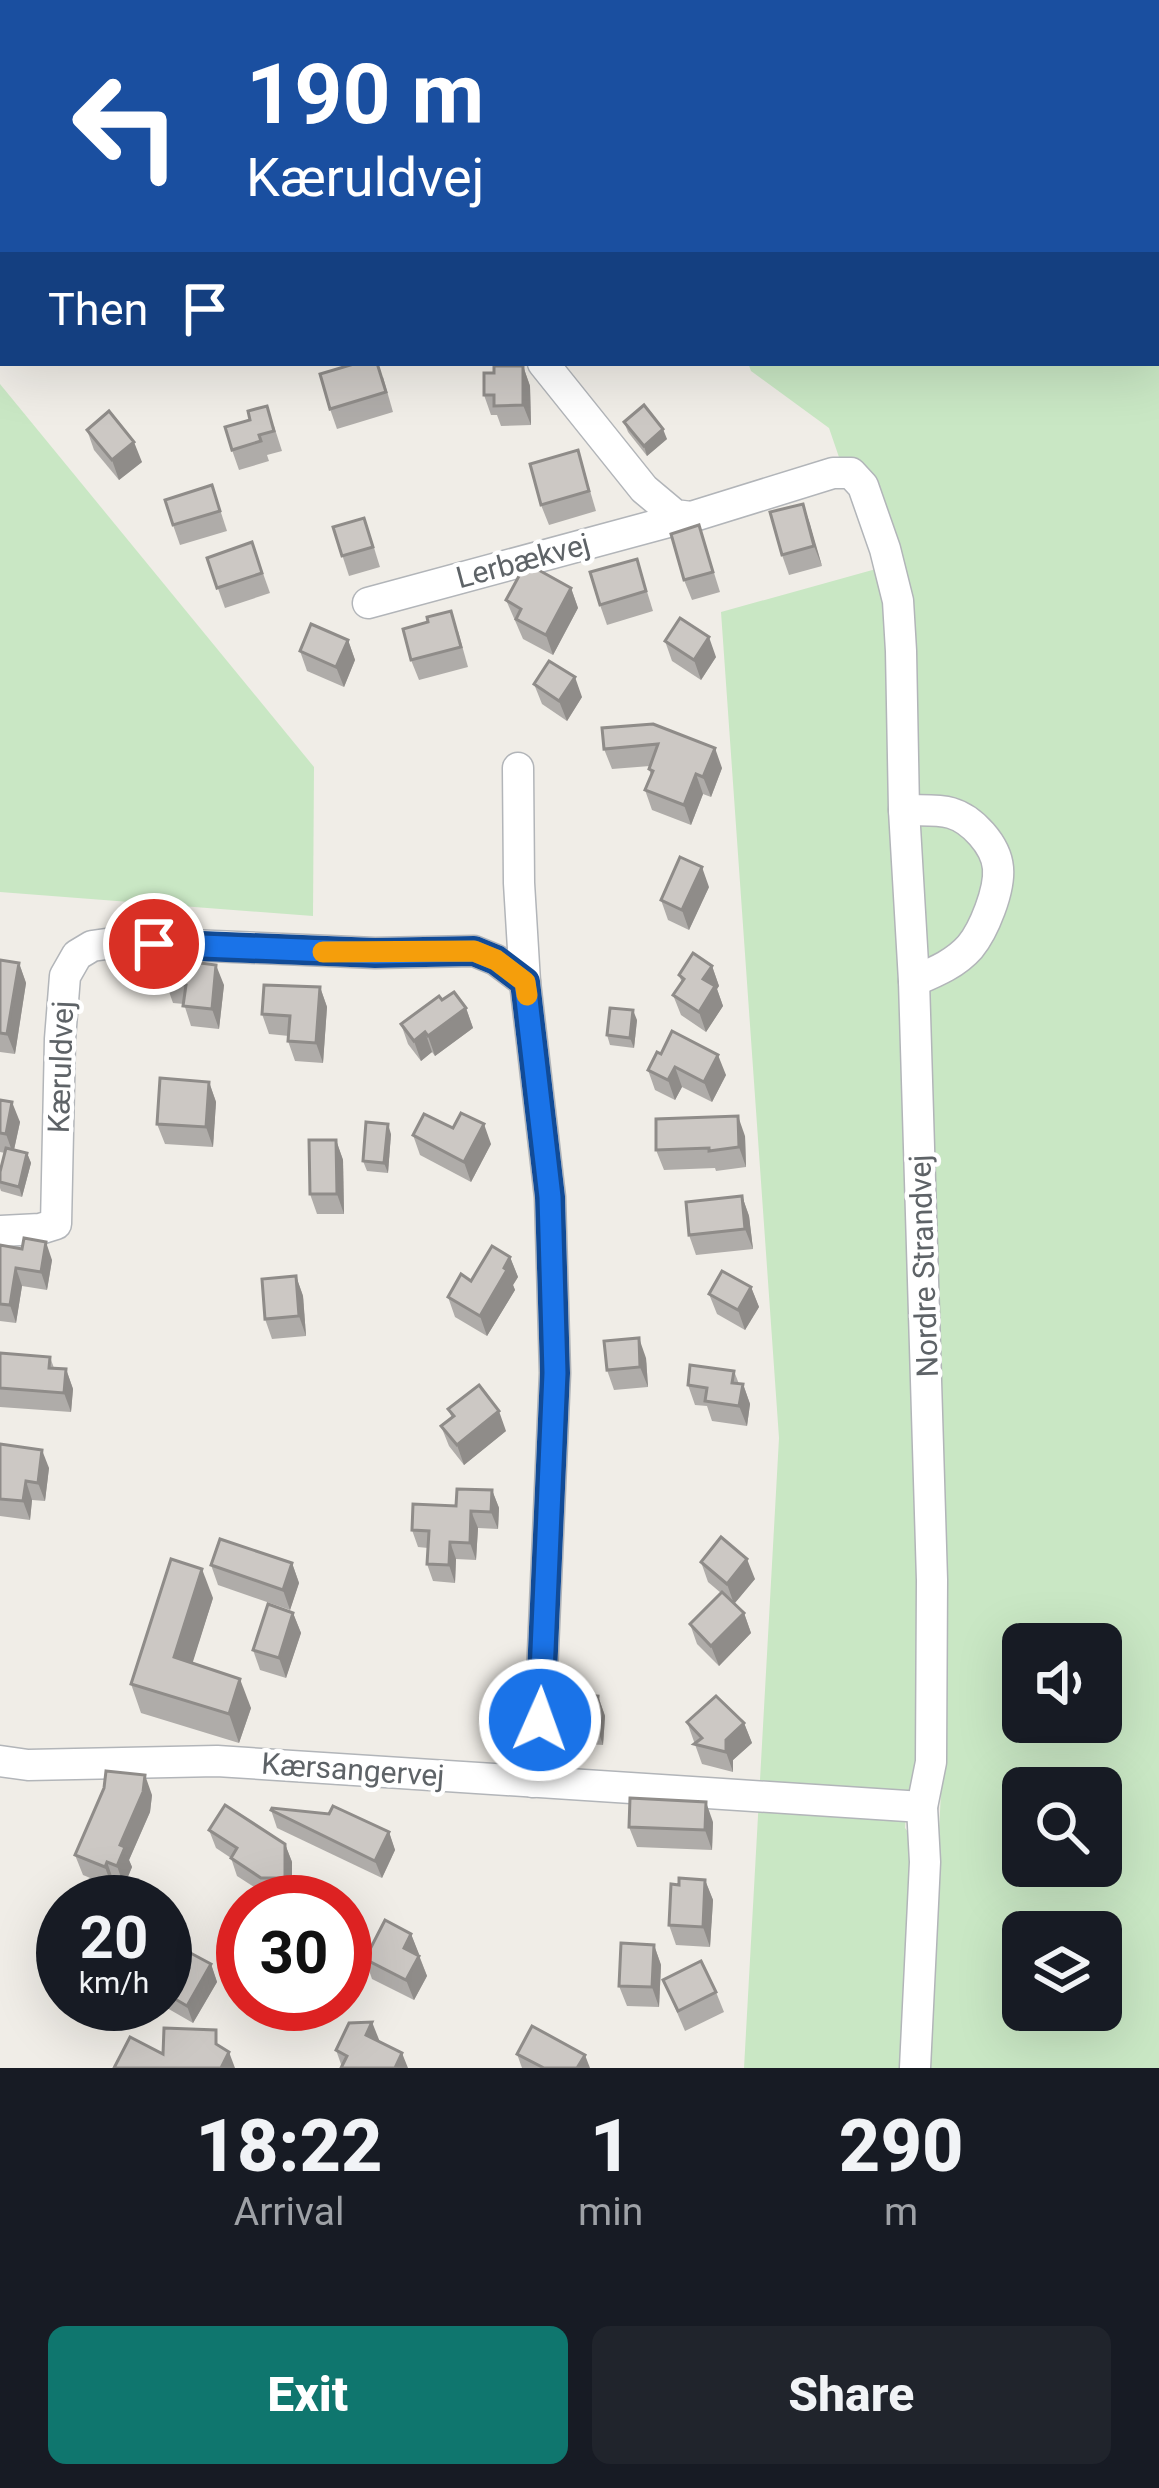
<!DOCTYPE html>
<html lang="en">
<head>
<meta charset="utf-8">
<style>
  :root { --surface:#171b24; --page:#20242c; --text:#f1f3f6; --muted:#9ea1a6; --accent:#0f766e }
  body { margin:0; font-family:Roboto,sans-serif; background:var(--page); color:var(--text); height:100vh; display:flex; flex-direction:column; font-size:45px; white-space:nowrap }
  * { box-sizing:border-box; margin:0 }
  p { font-size:39px; color:var(--muted) }
  .icon { flex:none; width:66px; height:66px; fill:none; stroke:currentColor; stroke-width:2; stroke-linecap:round; stroke-linejoin:round }
  .map { position:relative; height:2068px; overflow:hidden }
  .drawer { display:flex; flex-direction:column; background:var(--surface); flex:1 }
  .drawer>* { flex:none }
  .top-card { position:absolute; left:0px; top:0px; width:1161px; height:366px; box-shadow:0 12px 48px #0002; background:#1a4fa0; color:#fff; overflow:hidden }
  .buttons { position:absolute; left:1002px; top:1623px; display:grid; gap:24px }
  .buttons a { display:grid; place-items:center; width:120px; height:120px; border-radius:18px; background:var(--surface); box-shadow:0 12px 48px #0002; font-size:60px }
  .speed { position:absolute; left:36px; top:1875px; display:flex; gap:24px; font-size:60px; font-weight:700; text-align:center }
  .speed>* { display:grid; place-content:center; width:156px; height:156px; border-radius:50%; background:var(--surface); box-shadow:0 12px 48px #0002; line-height:1 }
  .speed small { font-size:30px; font-weight:400 }
  .speed .limit { border:18px solid #d22; background:#fff; color:#111 }
  .pin { position:absolute; display:grid; place-items:center; width:102px; height:102px; color:#fff; margin:-51px; border:6px solid #fff; border-radius:50%; box-shadow:0 3px 12px #0007 }
  .me { position:absolute; width:132px; margin:-66px; rotate:2deg; stroke-linejoin:round; filter:drop-shadow(0 0 9px #0008) }
  .turn { display:flex; align-items:center; gap:42px; height:252px; padding:0 48px; font-size:54px }
  .turn .icon { width:156px; height:156px; stroke-width:2.5 }
  .turn b { display:block; font-size:84px; line-height:102px }
  .then { display:flex; align-items:center; height:114px; padding:0 48px; background:#0003; gap:24px; font-size:45px }
  .eta { display:flex; justify-content:space-evenly; align-items:center; height:204px; text-align:center }
  .eta b { font-size:72px; font-weight:800; line-height:84px }
  .button { display:flex; gap:24px; margin-top:auto; padding:24px 48px }
  .button a { flex:1; height:138px; border-radius:18px; background:var(--accent); color:#fff; font-size:48px; font-weight:800; line-height:138px; text-align:center }
  .button a+a { background:var(--page); color:var(--text) }
  .map>svg:first-child { display:block }
</style>
</head>
<body>
<div class="map">
<svg width="1159" height="2068" viewBox="0 0 1159 2068">
  <rect width="100%" height="100%" fill="#f0ede7"/>
  <g fill="#c9e7c4" fill-rule="evenodd">
    <path d="M662,0H1159V2068H927L941,1792V1568L927,966L909,588L880,486L862,465L841,463L829,428L751,371L748,363H1158V3H663ZM1023,1644H1101V1722H1023ZM1023,1788H1101V1866H1023ZM1023,1932H1101V2010H1023Z"/>
    <polygon points="0,384 314,767 313,916 0,892"/>
    <polygon points="876,569 887,606 886,678 924,1580 921,1780 907,1793 905,1828 916,1843 906,2068 744,2068 779,1438 721,612"/>
  </g>
  <g fill="none" stroke-linecap="round" stroke-linejoin="round">
    <defs>
      <g id="minor">
        <polyline points="249,0 251,3"/>
        <polyline points="543,363 644,489 675,515 691,517 833,473 851,473 863,486 885,549 898,601 901,651 904,810 914,981 932,1580 931,1762 922,1807 925,1862 915,2068"/>
        <polyline points="368,603 668,522 675,515"/>
        <polyline points="518,768 519,883 525,982"/>
        <path d="M904,810C919,811 937,809 951,813C972,819 996,845 998,868C1000,890 984,930 970,947C955,964 935,972 914,981"/>
        <polyline points="0,1231 40,1229 56,1224 60,1039 65,976 77,955 92,946 120,942 375,953 474,951 496,960 525,982 550,1197 555,1373 540,1720 533,1782"/>
        <polyline points="0,1761 28,1765 217,1761 922,1807"/>
      </g>
    </defs>
    <use href="#minor" stroke="#b2b5b9" stroke-width="33"/>
    <use href="#minor" stroke="#fff" stroke-width="30"/>
  </g>
  <g fill="#afaca9">
    <polygon points="435,0 485,0 486,3 436,3"/>
    <polygon points="0,150 3,159 3,171 0,173"/>
    <polygon points="523,366 530,386 531,425 501,426 497,415 491,415 484,395 494,373"/>
    <polygon points="383,377 393,412 337,429 330,409"/>
    <polygon points="624,422 667,439 647,456 628,432"/>
    <polygon points="274,426 282,451 267,455 269,461 239,470 232,450"/>
    <polygon points="87,430 142,462 119,480 94,450"/>
    <polygon points="578,450 596,511 549,525 541,505"/>
    <polygon points="212,485 227,531 180,545 173,525"/>
    <polygon points="803,504 822,566 789,575 782,555"/>
    <polygon points="699,525 720,592 692,600 684,580"/>
    <polygon points="333,527 371,538 380,567 349,576"/>
    <polygon points="252,542 270,593 225,608 207,558"/>
    <polygon points="637,559 653,611 607,625 600,605"/>
    <polygon points="571,588 578,608 553,655 523,639 506,600"/>
    <polygon points="428,622 458,631 468,667 419,680 411,660"/>
    <polygon points="348,640 355,660 344,687 307,671 300,651"/>
    <polygon points="665,641 716,657 701,680 672,661"/>
    <polygon points="534,684 582,697 567,721 542,704"/>
    <polygon points="653,724 722,768 711,797 703,794 691,825 652,810 645,790 651,775 649,769 650,766 612,769 604,749"/>
    <polygon points="709,887 689,930 668,920 661,900"/>
    <polygon points="0,960 19,963 26,983 15,1054 0,1052"/>
    <polygon points="712,966 719,986 717,989 723,1006 706,1032 681,1015 673,995 682,983 679,975"/>
    <polygon points="166,983 224,985 219,1029 191,1026 184,1004 173,1003"/>
    <polygon points="320,987 327,1007 323,1063 295,1061 288,1041 289,1036 269,1034 262,1014"/>
    <polygon points="442,1000 466,1008 473,1028 435,1056 432,1052 421,1061 408,1044 401,1024"/>
    <polygon points="637,1020 634,1048 610,1045 607,1035"/>
    <polygon points="657,1052 726,1075 712,1102 682,1087 675,1100 655,1090 648,1070"/>
    <polygon points="209,1082 216,1102 213,1147 165,1144 157,1124"/>
    <polygon points="0,1100 20,1122 14,1150 27,1153 31,1163 22,1197 1,1191 0,1188 0,1172 5,1153 0,1152"/>
    <polygon points="453,1128 491,1144 471,1182 420,1155 413,1135"/>
    <polygon points="391,1134 388,1173 367,1171 363,1161"/>
    <polygon points="745,1136 746,1167 716,1171 715,1168 664,1170 656,1150"/>
    <polygon points="336,1140 343,1160 344,1214 317,1214 310,1194"/>
    <polygon points="742,1196 749,1216 753,1249 696,1255 689,1235"/>
    <polygon points="0,1245 52,1260 47,1290 22,1286 16,1323 0,1321"/>
    <polygon points="510,1257 518,1277 513,1285 515,1290 487,1336 455,1317 448,1297"/>
    <polygon points="296,1276 303,1296 306,1336 272,1339 265,1319"/>
    <polygon points="751,1287 759,1307 745,1330 717,1314 709,1294"/>
    <polygon points="0,1353 50,1357 54,1368 66,1369 73,1389 71,1412 0,1407"/>
    <polygon points="646,1358 648,1387 614,1390 607,1370"/>
    <polygon points="734,1371 739,1384 743,1384 750,1404 747,1426 712,1421 707,1406 695,1405 688,1385"/>
    <polygon points="448,1409 506,1431 464,1465 449,1446 441,1426 452,1418"/>
    <polygon points="0,1444 49,1468 45,1501 32,1500 30,1520 0,1516"/>
    <polygon points="492,1490 499,1508 498,1529 478,1528 476,1560 456,1559 455,1583 433,1581 427,1564 428,1548 418,1547 412,1530"/>
    <polygon points="701,1562 755,1579 734,1604 744,1613 751,1633 719,1666 697,1644 690,1624 721,1593 708,1582"/>
    <polygon points="292,1563 299,1583 290,1610 218,1585 211,1565"/>
    <polygon points="213,1598 192,1663 251,1708 239,1743 141,1713 131,1684"/>
    <polygon points="293,1613 301,1633 286,1678 260,1670 253,1650"/>
    <polygon points="598,1696 605,1716 603,1745 569,1743 562,1723"/>
    <polygon points="687,1722 744,1723 752,1743 733,1760 733,1772 702,1764"/>
    <polygon points="152,1795 150,1812 129,1860 132,1867 124,1886 114,1882 112,1887 83,1875 75,1855"/>
    <polygon points="271,1810 389,1832 395,1850 382,1878 277,1828"/>
    <polygon points="713,1822 712,1850 637,1847 629,1827"/>
    <polygon points="209,1830 285,1844 292,1862 292,1897 268,1896 237,1876 231,1858 216,1848"/>
    <polygon points="705,1880 713,1900 710,1947 676,1945 669,1925 679,1885"/>
    <polygon points="411,1934 427,1976 414,2000 372,1979 365,1959"/>
    <polygon points="654,1945 661,1965 659,2007 627,2006 619,1986"/>
    <polygon points="165,1952 211,1964 217,1982 193,2023 160,2004 165,2004"/>
    <polygon points="663,1980 716,1992 724,2012 685,2031"/>
    <polygon points="372,2022 342,2067 336,2050"/>
    <polygon points="517,2054 590,2068 522,2068"/>
  </g>
  <g fill="#8f8c89">
    <polygon points="523,366 530,386 531,425 523,405"/>
    <polygon points="663,429 667,439 647,456 644,446"/>
    <polygon points="134,442 142,462 119,480 112,460"/>
    <polygon points="803,504 810,524 822,566 814,546"/>
    <polygon points="571,588 578,608 553,655 546,635"/>
    <polygon points="709,637 716,657 701,680 694,660"/>
    <polygon points="348,640 355,660 344,687 336,667"/>
    <polygon points="575,677 582,697 567,721 559,701"/>
    <polygon points="715,748 722,768 711,797 703,777"/>
    <polygon points="696,774 703,794 691,825 684,805"/>
    <polygon points="702,867 709,887 689,930 682,910"/>
    <polygon points="19,963 26,983 15,1054 7,1034"/>
    <polygon points="216,965 224,985 219,1029 212,1009"/>
    <polygon points="712,966 719,986 717,989 723,1006 706,1032 699,1012 703,979"/>
    <polygon points="320,987 327,1007 323,1063 316,1043"/>
    <polygon points="466,1008 473,1028 435,1056 428,1036"/>
    <polygon points="633,1010 637,1020 634,1048 630,1038"/>
    <polygon points="425,1032 432,1052 421,1061 414,1041"/>
    <polygon points="718,1055 726,1075 712,1102 704,1082"/>
    <polygon points="675,1067 682,1087 675,1100 668,1080"/>
    <polygon points="209,1082 216,1102 213,1147 206,1127"/>
    <polygon points="12,1102 20,1122 13,1154 6,1134"/>
    <polygon points="738,1116 745,1136 746,1167 739,1147"/>
    <polygon points="388,1124 391,1134 388,1173 384,1163"/>
    <polygon points="484,1124 491,1144 471,1182 464,1162"/>
    <polygon points="336,1140 343,1160 344,1214 337,1194"/>
    <polygon points="27,1153 31,1163 22,1197 19,1187"/>
    <polygon points="742,1196 749,1216 753,1249 745,1229"/>
    <polygon points="46,1242 52,1260 47,1290 41,1272"/>
    <polygon points="510,1257 518,1277 513,1285 515,1290 487,1336 480,1316"/>
    <polygon points="16,1268 22,1286 16,1323 10,1305"/>
    <polygon points="296,1276 303,1296 306,1336 299,1316"/>
    <polygon points="751,1287 759,1307 745,1330 738,1310"/>
    <polygon points="639,1338 646,1358 648,1387 640,1367"/>
    <polygon points="66,1369 73,1389 71,1412 64,1393"/>
    <polygon points="743,1384 750,1404 747,1426 739,1406"/>
    <polygon points="499,1411 506,1431 464,1465 457,1445"/>
    <polygon points="42,1450 49,1468 45,1501 38,1483"/>
    <polygon points="26,1481 32,1500 30,1520 23,1501"/>
    <polygon points="492,1490 499,1508 498,1529 491,1512"/>
    <polygon points="471,1511 478,1528 476,1560 470,1543"/>
    <polygon points="450,1542 456,1559 455,1583 449,1565"/>
    <polygon points="747,1559 755,1579 734,1604 727,1584"/>
    <polygon points="292,1563 299,1583 290,1610 283,1590"/>
    <polygon points="202,1569 213,1598 185,1687 174,1657"/>
    <polygon points="293,1613 301,1633 286,1678 279,1658"/>
    <polygon points="744,1613 751,1633 719,1666 711,1646"/>
    <polygon points="240,1679 251,1708 239,1743 229,1714"/>
    <polygon points="598,1696 605,1716 603,1745 596,1725"/>
    <polygon points="744,1723 752,1743 733,1760 733,1772 726,1752 726,1740"/>
    <polygon points="145,1775 152,1795 150,1812 129,1860 132,1867 124,1886 117,1866 120,1845"/>
    <polygon points="706,1802 713,1822 712,1850 705,1830"/>
    <polygon points="389,1832 395,1850 382,1878 375,1861"/>
    <polygon points="285,1844 292,1862 292,1897 285,1878"/>
    <polygon points="107,1862 114,1882 112,1887 105,1867"/>
    <polygon points="705,1880 713,1900 710,1947 703,1927"/>
    <polygon points="411,1934 419,1954 411,1968 404,1948"/>
    <polygon points="654,1945 661,1965 659,2007 652,1987"/>
    <polygon points="419,1956 427,1976 414,2000 406,1980"/>
    <polygon points="211,1964 217,1982 193,2023 187,2006"/>
    <polygon points="372,2022 380,2042 366,2035"/>
    <polygon points="229,2052 235,2068 221,2068"/>
    <polygon points="402,2053 408,2068 395,2068"/>
    <polygon points="585,2055 590,2068 577,2068"/>
  </g>
  <g fill="#ccc8c4" stroke="#8f8c89" stroke-width="3">
    <polygon points="357,363 377,363 386,392 330,409 320,374"/>
    <polygon points="494,366 523,366 523,405 494,406 494,395 484,395 484,373 494,373"/>
    <polygon points="644,405 663,429 644,446 624,422"/>
    <polygon points="267,406 274,431 259,435 261,441 232,450 225,427 250,420 248,411"/>
    <polygon points="109,411 134,442 112,460 87,430"/>
    <polygon points="578,450 589,491 541,505 530,464"/>
    <polygon points="212,485 220,511 173,525 165,500"/>
    <polygon points="803,504 814,546 782,555 770,512"/>
    <polygon points="364,518 373,547 342,556 333,527"/>
    <polygon points="699,525 713,572 684,580 671,534"/>
    <polygon points="252,542 262,573 217,588 207,558"/>
    <polygon points="637,559 646,591 600,605 590,572"/>
    <polygon points="526,563 571,588 546,635 516,619 521,609 506,600"/>
    <polygon points="451,611 461,647 411,660 403,629 428,622 427,617"/>
    <polygon points="680,618 709,637 694,660 665,641"/>
    <polygon points="311,624 348,640 336,667 300,651"/>
    <polygon points="549,661 575,677 559,701 534,684"/>
    <polygon points="653,724 715,748 703,777 696,774 684,805 645,790 653,771 649,769 658,744 604,749 602,728"/>
    <polygon points="680,857 702,867 682,910 661,900"/>
    <polygon points="693,953 712,966 703,979 715,986 699,1012 673,995 684,979 679,975"/>
    <polygon points="169,959 216,965 212,1009 183,1006 186,985 166,983"/>
    <polygon points="0,960 19,963 7,1034 0,1033"/>
    <polygon points="264,985 320,987 316,1043 288,1041 290,1016 262,1014"/>
    <polygon points="454,992 466,1008 428,1036 425,1032 414,1041 401,1024 439,996 442,1000"/>
    <polygon points="610,1008 633,1010 630,1038 607,1035"/>
    <polygon points="672,1031 718,1055 704,1082 675,1067 668,1080 648,1070 657,1052 661,1054"/>
    <polygon points="160,1078 209,1082 206,1127 157,1124"/>
    <polygon points="0,1100 12,1102 6,1134 0,1133"/>
    <polygon points="461,1113 484,1124 464,1162 413,1135 424,1114 453,1128"/>
    <polygon points="738,1116 739,1147 709,1151 709,1148 656,1150 656,1119"/>
    <polygon points="366,1122 388,1124 384,1163 363,1161"/>
    <polygon points="309,1140 336,1140 337,1194 310,1194"/>
    <polygon points="6,1148 27,1153 19,1187 0,1182 0,1172"/>
    <polygon points="742,1196 745,1229 689,1235 686,1202"/>
    <polygon points="24,1238 46,1242 41,1272 16,1268 10,1305 0,1304 0,1245 22,1249"/>
    <polygon points="492,1246 510,1257 504,1268 507,1270 480,1316 448,1297 461,1274 471,1281"/>
    <polygon points="722,1271 751,1287 738,1310 709,1294"/>
    <polygon points="296,1276 299,1316 265,1319 262,1279"/>
    <polygon points="639,1338 640,1367 607,1370 604,1341"/>
    <polygon points="0,1353 50,1357 49,1368 66,1369 64,1393 0,1388"/>
    <polygon points="690,1365 734,1371 732,1383 743,1384 739,1406 705,1401 707,1388 688,1385"/>
    <polygon points="479,1385 499,1411 457,1445 441,1426 454,1416 448,1409"/>
    <polygon points="0,1444 42,1450 38,1483 26,1481 23,1501 0,1499"/>
    <polygon points="457,1489 492,1490 491,1512 471,1511 470,1543 450,1542 449,1565 427,1564 429,1531 412,1530 413,1504 456,1506"/>
    <polygon points="721,1537 747,1559 727,1584 701,1562"/>
    <polygon points="220,1539 292,1563 283,1590 211,1565"/>
    <polygon points="171,1559 202,1569 174,1657 240,1679 229,1714 131,1684"/>
    <polygon points="722,1592 744,1613 711,1646 690,1624"/>
    <polygon points="268,1604 293,1613 279,1658 253,1650"/>
    <polygon points="564,1693 598,1696 596,1725 562,1723"/>
    <polygon points="716,1696 744,1723 726,1740 726,1752 694,1744 702,1738 687,1722"/>
    <polygon points="106,1771 145,1775 143,1792 120,1845 125,1847 117,1866 107,1862 105,1867 75,1855 104,1788"/>
    <polygon points="630,1798 706,1802 705,1830 629,1827"/>
    <polygon points="225,1805 285,1844 285,1878 261,1878 231,1858 237,1848 209,1830"/>
    <polygon points="333,1806 389,1832 375,1861 271,1810 272,1808 329,1814"/>
    <polygon points="679,1878 705,1880 703,1927 669,1925 671,1884 679,1885"/>
    <polygon points="385,1920 411,1934 404,1948 419,1956 406,1980 365,1959"/>
    <polygon points="170,1942 211,1964 187,2006 165,1993 165,1952"/>
    <polygon points="621,1943 654,1945 652,1987 619,1986"/>
    <polygon points="701,1961 716,1992 678,2011 663,1980"/>
    <polygon points="372,2022 366,2035 402,2053 395,2068 341,2068 347,2056 336,2050 349,2023"/>
    <polygon points="532,2026 585,2055 577,2068 544,2068 517,2054"/>
    <polygon points="164,2028 216,2030 216,2044 229,2052 221,2068 114,2068 130,2037 163,2054"/>
  </g>
  <g fill="none" stroke-linecap="round" stroke-linejoin="round">
    <defs>
      <polyline id="route" points="154,944 375,953 474,951 496,960 525,982 550,1197 555,1373 540,1720"/>
    </defs>
    <use href="#route" stroke="#114b97" stroke-width="30"/>
    <use href="#route" stroke="#1a73e8" stroke-width="21"/>
    <polyline stroke="#f59e0b" stroke-width="21" points="323,952 474,951 496,960 525,982 527,995"/>
  </g>
  <g text-anchor="middle" stroke-width="9" stroke-linejoin="round" paint-order="stroke">
    <g font-size="30" fill="#5e6367" stroke="#fff">
      <text transform="translate(523 561) rotate(-15)" y="10">Lerbækvej</text>
      <text transform="translate(61 1067) rotate(-88)" y="10">Kæruldvej</text>
      <text transform="translate(924 1266) rotate(-92)" y="10">Nordre Strandvej</text>
      <text transform="translate(353 1770) rotate(4)" y="10">Kærsangervej</text>
    </g>
  </g>
</svg>
<div class="buttons">
<a><svg class="icon" aria-label="sound" viewBox="0 0 24 24"><path d="M4 9h4l5-4v14l-5-4H4zM17 9q2 3 0 6"/></svg></a>
<a><svg class="icon" aria-label="search" viewBox="0 0 24 24"><circle cx="10" cy="10" r="6"/><path d="M15 15l6 6"/></svg></a>
<a><svg class="icon" aria-label="layers" viewBox="0 0 24 24"><path d="M12 4l9 5-9 5-9-5zM3 14l9 5 9-5"/></svg></a>
</div>
<div class="speed"><div>20<small>km/h</small></div><div class="limit">30</div></div>
<div class="pin" style="left:154px;top:944px;background:#d93025"><svg class="icon" aria-label="arrive" viewBox="0 0 24 24"><path d="M6 21V4h12l-3 4 3 4H6"/></svg></div>
<svg class="me" style="left:540px;top:1720px" viewBox="-20 -20 40 40"><circle r="17" fill="#1a73e8" stroke="#fff" stroke-width="3"/><path d="M0-11L8 9 0 5-8 9z" fill="#fff"/></svg>
<div class="top-card">
<div class="turn"><svg class="icon" aria-label="left" viewBox="0 0 24 24"><path d="M17 20v-9H6M10 6l-5 5 5 5"/></svg><div><b>190 m</b>Kæruldvej</div></div>
<div class="then">Then<svg class="icon" aria-label="arrive" viewBox="0 0 24 24"><path d="M6 21V4h12l-3 4 3 4H6"/></svg></div>
</div>
</div>
<section class="drawer">
<div class="eta">
<div><b>18:22</b><p>Arrival</p></div>
<div><b>1</b><p>min</p></div>
<div><b>290</b><p>m</p></div>
</div>
<div class="button"><a>Exit</a><a>Share</a></div>
</section>
</body>
</html>
